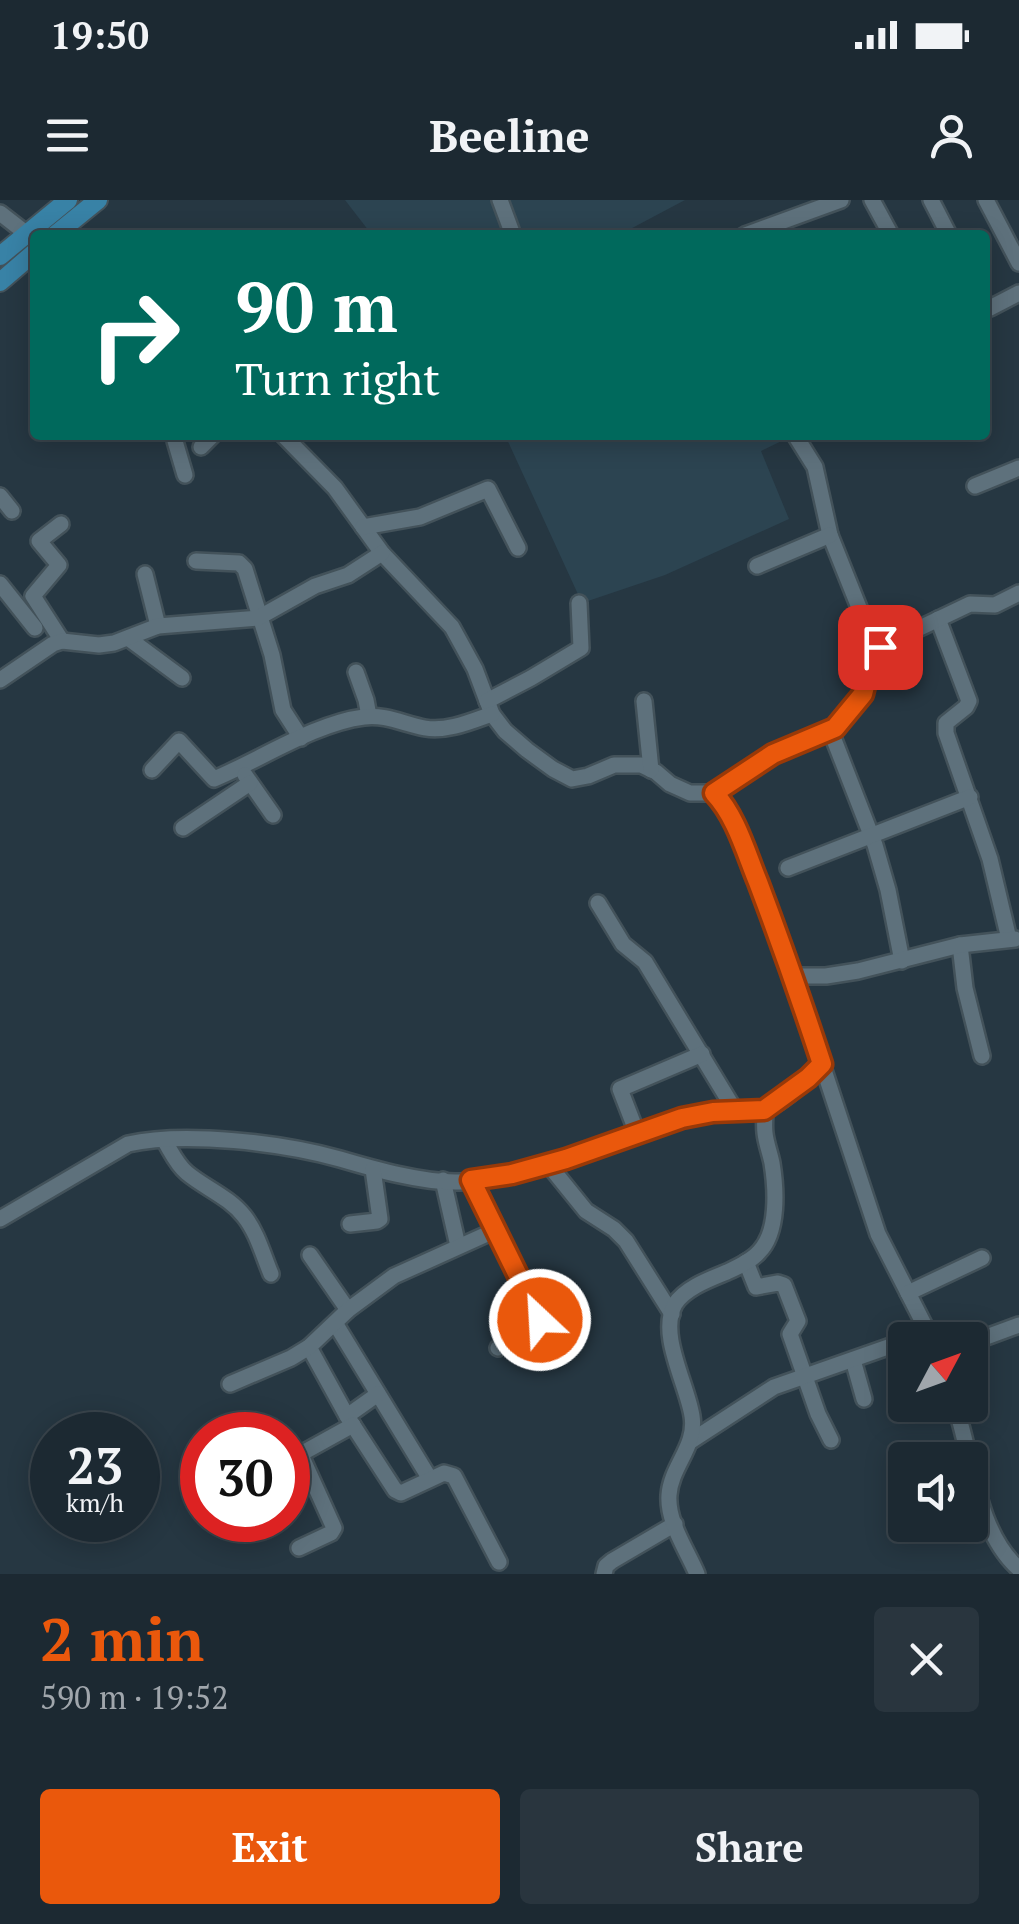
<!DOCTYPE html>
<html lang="en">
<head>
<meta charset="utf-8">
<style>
  :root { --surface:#1c2932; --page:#29353e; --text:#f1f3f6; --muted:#a0a6ac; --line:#3a454d; --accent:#ea580c }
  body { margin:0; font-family:"PT Serif",serif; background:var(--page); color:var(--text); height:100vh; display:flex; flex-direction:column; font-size:38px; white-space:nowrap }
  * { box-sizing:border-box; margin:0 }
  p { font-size:32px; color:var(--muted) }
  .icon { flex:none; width:55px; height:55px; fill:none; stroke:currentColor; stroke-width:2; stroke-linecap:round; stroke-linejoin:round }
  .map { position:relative; height:1374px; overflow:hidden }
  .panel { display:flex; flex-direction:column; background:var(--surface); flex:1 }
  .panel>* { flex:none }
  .hud { position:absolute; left:30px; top:30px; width:960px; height:210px; border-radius:10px; box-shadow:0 5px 25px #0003,0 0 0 2px var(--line); background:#00695c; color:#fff; overflow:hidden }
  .needle { width:65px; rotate:49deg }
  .fabs { position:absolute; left:888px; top:1122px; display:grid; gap:20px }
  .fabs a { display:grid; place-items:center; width:100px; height:100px; border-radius:10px; background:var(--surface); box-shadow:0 5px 25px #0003,0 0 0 2px var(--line); font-size:50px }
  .speed { position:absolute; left:30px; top:1212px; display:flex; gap:20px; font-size:50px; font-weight:700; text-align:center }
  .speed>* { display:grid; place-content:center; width:130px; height:130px; border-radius:50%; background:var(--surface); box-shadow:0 5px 25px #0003,0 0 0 2px var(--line); line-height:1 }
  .speed small { font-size:25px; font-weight:400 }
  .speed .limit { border:15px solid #d22; background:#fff; color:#111 }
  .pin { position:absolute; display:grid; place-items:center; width:85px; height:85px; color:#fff; margin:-42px; border-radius:20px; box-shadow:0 5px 15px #0006 }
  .me { position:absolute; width:110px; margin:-55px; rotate:335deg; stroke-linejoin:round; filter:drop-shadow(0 0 8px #0008) }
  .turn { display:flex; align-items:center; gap:35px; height:210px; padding:0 40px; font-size:45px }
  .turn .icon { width:130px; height:130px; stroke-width:2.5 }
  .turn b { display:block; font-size:70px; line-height:85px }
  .round { display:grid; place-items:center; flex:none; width:105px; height:105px; border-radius:10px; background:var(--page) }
  .overview { display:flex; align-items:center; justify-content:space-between; height:170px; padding:0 40px }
  h1 { font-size:60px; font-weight:600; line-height:75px; color:var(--accent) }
  .action { display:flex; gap:20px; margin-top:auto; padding:20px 40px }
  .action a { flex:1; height:115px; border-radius:10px; background:var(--accent); color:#fff; font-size:40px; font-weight:600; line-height:115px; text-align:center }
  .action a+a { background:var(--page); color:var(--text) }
  .status { display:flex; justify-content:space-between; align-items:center; height:70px; padding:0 50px; background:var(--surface); direction:ltr }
  .status svg { height:28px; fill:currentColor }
  header { display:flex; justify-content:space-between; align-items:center; height:130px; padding:0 40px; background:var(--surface); font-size:45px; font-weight:600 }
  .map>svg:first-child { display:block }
</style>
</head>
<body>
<div class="status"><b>19:50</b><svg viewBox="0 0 49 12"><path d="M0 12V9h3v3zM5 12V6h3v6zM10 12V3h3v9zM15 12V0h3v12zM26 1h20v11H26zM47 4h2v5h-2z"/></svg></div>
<header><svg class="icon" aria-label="menu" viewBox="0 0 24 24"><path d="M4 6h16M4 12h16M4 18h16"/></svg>Beeline<svg class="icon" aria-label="person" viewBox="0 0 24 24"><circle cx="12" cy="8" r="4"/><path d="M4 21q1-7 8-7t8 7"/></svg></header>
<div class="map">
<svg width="1019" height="1374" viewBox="0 0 1019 1374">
  <rect width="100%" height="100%" fill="#263742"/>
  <g fill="#2c4451">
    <polygon points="345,0 685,0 619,35 372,35"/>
    <polygon points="505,235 794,235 761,251 789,319 665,375 582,403"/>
  </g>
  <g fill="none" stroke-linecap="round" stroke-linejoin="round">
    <defs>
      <g id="minor">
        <polyline points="500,0 513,35"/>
        <polyline points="872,0 891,35"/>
        <polyline points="931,0 949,35"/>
        <polyline points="986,0 1019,63"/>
        <polyline points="0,13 27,34"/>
        <polyline points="745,35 841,0"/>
        <polyline points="985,106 990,108 1019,93"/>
        <polyline points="178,235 175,241 185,275"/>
        <polyline points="283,235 335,288 382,353 452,427 475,469 492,514 505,531 527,550 553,569 572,579 588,576 614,565 641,565 656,572 670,584 690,593 713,593 721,600 730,617 746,651 793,776 878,1034 932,1140"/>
        <polyline points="795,235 815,267 830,335 876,450"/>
        <polyline points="201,247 213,235"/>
        <polyline points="975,286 1019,268"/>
        <polyline points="0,296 12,311"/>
        <polyline points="61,324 39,341 59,365 33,396 62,441"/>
        <polyline points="363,327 420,317 488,289 518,348"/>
        <polyline points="196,361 239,363 245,369 272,455 283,510 301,538"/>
        <polyline points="757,366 830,335"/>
        <polyline points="145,374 158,426"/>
        <polyline points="0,384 35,428"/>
        <polyline points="938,419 969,501 966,507 946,523 946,533 990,659 1009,739"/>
        <polyline points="128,438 182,478"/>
        <polyline points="356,472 366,500 369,516"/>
        <polyline points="0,480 53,444 62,441 99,445 114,443 158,426 258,418 315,386 348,375 382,353"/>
        <polyline points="487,501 531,478 581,448 579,403"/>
        <polyline points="644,501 651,570"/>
        <polyline points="831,532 875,645 888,690 902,761"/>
        <path d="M152,570L179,541L214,579C260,560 315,523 364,517C385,514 404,524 425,528C447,532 472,521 492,514"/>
        <polyline points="245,575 273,615"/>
        <polyline points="713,593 773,554 835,529 863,494 871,460 880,447 970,404 995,405 1019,393"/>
        <polyline points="183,628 250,583"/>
        <polyline points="788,668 970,597"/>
        <polyline points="598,703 623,744 645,762 734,909"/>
        <polyline points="960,745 965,788 982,856"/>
        <polyline points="793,776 826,776 858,771 960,745 1015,739"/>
        <polyline points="637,933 620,889 702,854"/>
        <path d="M164,940C171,951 176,964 187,973C205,988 229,997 244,1016C257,1032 263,1055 271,1074"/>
        <polyline points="548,964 586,1011 614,1029 626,1041 672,1114"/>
        <polyline points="443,980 458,1046"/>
        <polyline points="471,980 540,1118 538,1122 498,1148"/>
        <path d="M0,1019L128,944C185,931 283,943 340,959C374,969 423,983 459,982C535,980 608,940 679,919C698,914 719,910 739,909C746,909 755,911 762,910C779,907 810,877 822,864"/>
        <polyline points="350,1024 377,1021 380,1019 373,969"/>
        <polyline points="310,1055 348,1110"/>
        <polyline points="746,1062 756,1087 778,1083 784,1085 798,1121 790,1134 818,1214 831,1240"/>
        <polyline points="908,1093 982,1058"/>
        <polyline points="335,1123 430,1279"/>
        <polyline points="970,1143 1019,1125"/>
        <polyline points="309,1147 347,1216 395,1290 401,1293 444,1273 454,1276 499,1362"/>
        <polyline points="853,1160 864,1199"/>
        <polyline points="230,1184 291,1158 309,1147 348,1110 394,1076 496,1030"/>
        <path d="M955,1205C973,1258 976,1331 1019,1369"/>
        <polyline points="347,1216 378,1194"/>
        <polyline points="691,1241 774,1187 905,1141"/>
        <polyline points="288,1261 353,1225"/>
        <polyline points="299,1348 331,1333 334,1328 301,1255"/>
        <polyline points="604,1374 606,1366 612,1361 675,1324"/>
        <path d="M697,1374C687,1350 667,1322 669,1295C671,1266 697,1246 692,1216C687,1184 658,1134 675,1104C685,1088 710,1079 727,1072C738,1067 751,1061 759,1052C779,1032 776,988 772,963C770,953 766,943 765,933C764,926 765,917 765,910"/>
      </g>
      <g id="major">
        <polyline points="55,35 98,0"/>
        <polyline points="0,56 68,0"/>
        <polyline points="0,82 35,52"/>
      </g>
    </defs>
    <use href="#minor" stroke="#43525a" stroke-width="20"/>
    <use href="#major" stroke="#43525a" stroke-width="22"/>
    <use href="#minor" stroke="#5e717c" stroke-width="15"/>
    <use href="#major" stroke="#3882a6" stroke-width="18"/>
  </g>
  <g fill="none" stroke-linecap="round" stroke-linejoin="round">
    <defs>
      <path id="route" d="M540,1120L471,980L512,974L566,959L682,918L713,912L764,910L808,878L822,864C802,803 781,743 758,682C746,653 736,616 714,593L773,554L835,528L863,494L873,454L880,447"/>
    </defs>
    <use href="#route" stroke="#983908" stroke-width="25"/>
    <use href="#route" stroke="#ea580c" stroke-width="18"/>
  </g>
</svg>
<div class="fabs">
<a><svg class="needle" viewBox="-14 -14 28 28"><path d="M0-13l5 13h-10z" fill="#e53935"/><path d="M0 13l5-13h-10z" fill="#a0a6ac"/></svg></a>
<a><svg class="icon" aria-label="sound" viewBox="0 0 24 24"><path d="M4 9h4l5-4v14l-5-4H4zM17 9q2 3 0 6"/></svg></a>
</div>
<div class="speed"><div>23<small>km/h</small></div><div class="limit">30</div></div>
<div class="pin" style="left:880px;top:447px;background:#d93025"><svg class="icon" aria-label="arrive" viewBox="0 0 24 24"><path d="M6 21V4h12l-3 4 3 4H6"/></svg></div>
<svg class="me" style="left:540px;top:1120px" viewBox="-20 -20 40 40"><circle r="17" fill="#ea580c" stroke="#fff" stroke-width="3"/><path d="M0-11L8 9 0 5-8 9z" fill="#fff"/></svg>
<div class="hud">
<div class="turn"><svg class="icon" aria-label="right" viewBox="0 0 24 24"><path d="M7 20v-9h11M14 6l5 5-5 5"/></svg><div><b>90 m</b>Turn right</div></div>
</div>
</div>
<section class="panel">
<div class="overview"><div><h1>2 min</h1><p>590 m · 19:52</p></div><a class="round"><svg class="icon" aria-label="close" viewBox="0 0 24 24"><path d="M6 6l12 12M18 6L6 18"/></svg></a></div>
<div class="action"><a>Exit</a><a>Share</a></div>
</section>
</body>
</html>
